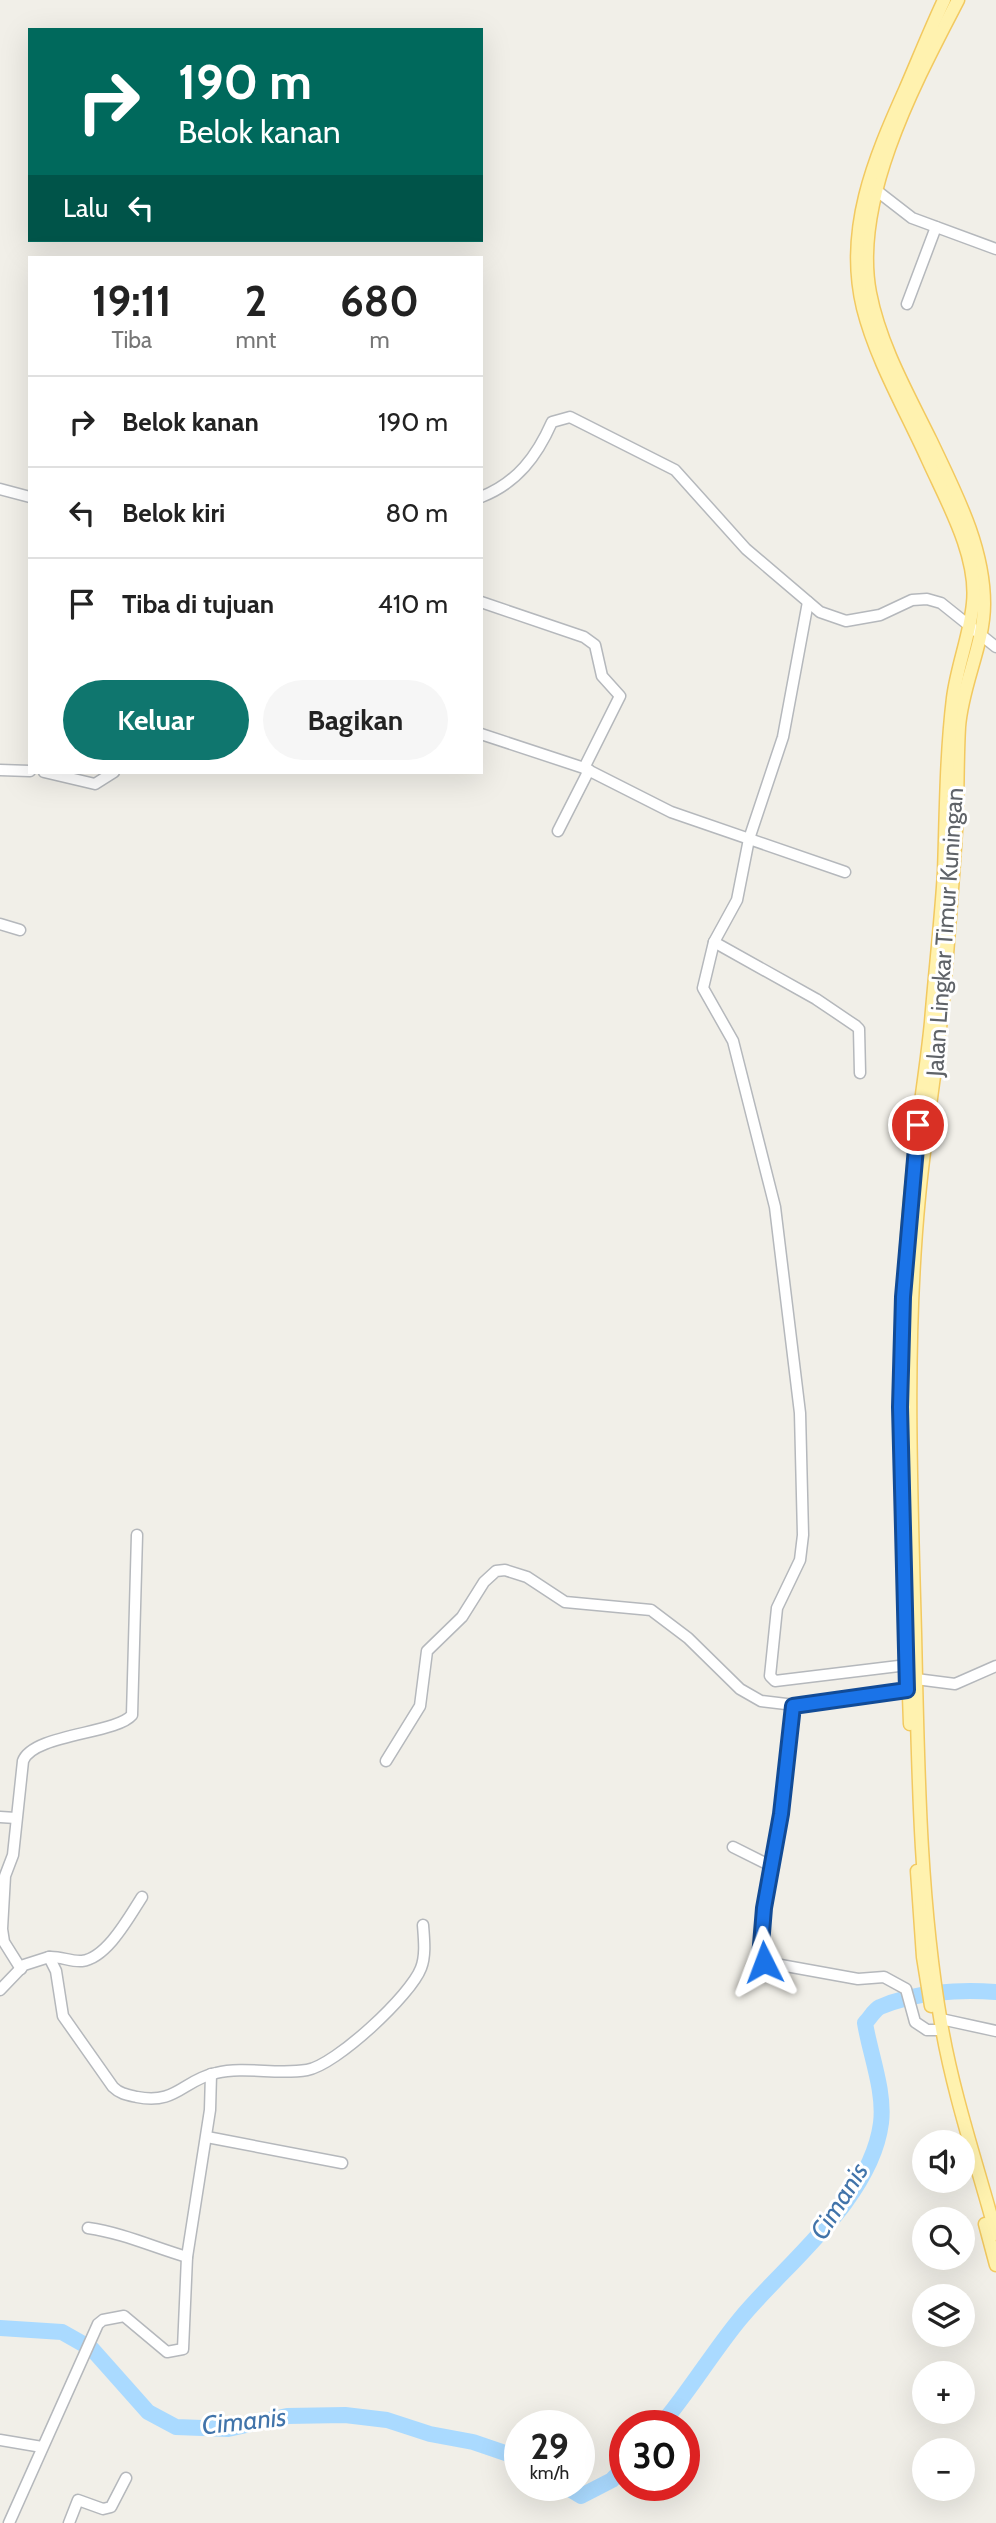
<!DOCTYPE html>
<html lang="id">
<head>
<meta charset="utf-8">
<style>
  :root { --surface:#fff; --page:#f6f6f6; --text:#222; --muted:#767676; --line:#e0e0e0; --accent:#0f766e }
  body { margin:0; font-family:Cabin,sans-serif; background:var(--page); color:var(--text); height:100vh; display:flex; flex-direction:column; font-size:26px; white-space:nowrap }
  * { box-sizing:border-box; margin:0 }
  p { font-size:23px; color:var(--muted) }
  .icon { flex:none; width:38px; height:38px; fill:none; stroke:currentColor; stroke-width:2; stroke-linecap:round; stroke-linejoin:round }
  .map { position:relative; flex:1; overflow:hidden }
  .side { position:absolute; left:28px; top:256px; width:455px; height:518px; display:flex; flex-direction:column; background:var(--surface); border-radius:0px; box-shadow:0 7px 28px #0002 }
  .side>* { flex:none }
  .banner { position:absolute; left:28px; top:28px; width:455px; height:214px; border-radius:0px; box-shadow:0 7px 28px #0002; background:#00695c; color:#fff; overflow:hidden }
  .tools { position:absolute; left:912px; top:2130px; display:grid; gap:14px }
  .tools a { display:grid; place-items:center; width:63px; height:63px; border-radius:50%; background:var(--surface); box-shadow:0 7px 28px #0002; font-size:35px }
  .speed { position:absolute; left:504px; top:2410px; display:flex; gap:14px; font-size:35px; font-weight:700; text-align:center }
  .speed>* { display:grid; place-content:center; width:91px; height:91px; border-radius:50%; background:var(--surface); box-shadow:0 7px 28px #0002; line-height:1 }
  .speed small { font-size:18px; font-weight:400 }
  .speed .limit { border:10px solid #d22; background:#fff; color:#111 }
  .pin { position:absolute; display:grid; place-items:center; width:60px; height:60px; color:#fff; margin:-30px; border:4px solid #fff; border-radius:50%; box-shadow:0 2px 7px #0007 }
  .me { position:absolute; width:77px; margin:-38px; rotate:357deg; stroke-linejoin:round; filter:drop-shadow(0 0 5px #0008) }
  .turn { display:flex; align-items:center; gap:24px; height:147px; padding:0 35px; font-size:32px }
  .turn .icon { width:91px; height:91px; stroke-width:2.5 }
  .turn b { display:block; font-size:49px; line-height:60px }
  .then { display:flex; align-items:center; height:66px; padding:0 35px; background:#0003; gap:14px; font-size:26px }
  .eta { display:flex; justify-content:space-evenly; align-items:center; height:119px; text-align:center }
  .eta b { font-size:42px; font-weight:800; line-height:49px }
  .button { display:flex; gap:14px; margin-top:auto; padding:14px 35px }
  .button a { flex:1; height:80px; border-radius:42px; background:var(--accent); color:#fff; font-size:28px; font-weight:800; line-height:80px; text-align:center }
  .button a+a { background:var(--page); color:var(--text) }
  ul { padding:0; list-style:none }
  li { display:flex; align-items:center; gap:21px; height:91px; padding:0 35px; border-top:2px solid var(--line) }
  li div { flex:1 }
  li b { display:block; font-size:26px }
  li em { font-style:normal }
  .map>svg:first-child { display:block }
</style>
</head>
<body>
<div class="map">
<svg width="996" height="2523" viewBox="0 0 996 2523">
  <rect width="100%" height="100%" fill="#f1efe8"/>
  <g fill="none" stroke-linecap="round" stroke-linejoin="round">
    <g stroke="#aadaff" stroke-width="16">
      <polyline points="0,2328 62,2332 92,2349 148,2412 176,2427 228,2429 287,2416 345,2415 387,2420 430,2434 473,2442 520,2458"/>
      <path d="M660,2426C689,2392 712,2353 740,2319C785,2264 871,2200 881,2123C885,2091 870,2054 865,2023C870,2018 874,2010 880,2007C915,1992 959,1989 996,1992"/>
      <polyline points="563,2485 581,2496 612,2480 625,2466"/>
    </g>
    <defs>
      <g id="minor">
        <polyline points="872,187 912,218 996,249"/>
        <polyline points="907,304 936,227"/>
        <polyline points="0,489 30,497"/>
        <path d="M481,497C517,483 537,456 552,422L570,417L675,470L746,549L820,612L846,621L880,615L912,600L927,599L941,603L996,647"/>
        <polyline points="481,602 584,637 595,645 602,676 620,696 584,768"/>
        <polyline points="808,602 783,737 749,839 737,900 714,942 816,999 856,1026 859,1029 860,1073"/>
        <polyline points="481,734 584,768 671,812 845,872"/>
        <polyline points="0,770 30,771"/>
        <polyline points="44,772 95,784 114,772"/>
        <polyline points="558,831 589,770"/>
        <polyline points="0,924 20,930"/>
        <polyline points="714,942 703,988 733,1041 775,1207 800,1413 803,1535 800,1560 777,1608 770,1676 775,1681 907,1665"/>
        <polyline points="916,1679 955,1684 996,1666"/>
        <polyline points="793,1706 781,1814 763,1908 760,1957 764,1962 858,1979 884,1977 906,1989 915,2022 927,2030 942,2030"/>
        <polyline points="386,1761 420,1706 427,1651 462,1617 484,1582 496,1571 505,1570 527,1577 565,1602 651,1610 688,1638 740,1689 761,1701 803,1706 907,1690"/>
        <polyline points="0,1817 16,1818"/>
        <polyline points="733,1847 771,1866"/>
        <path d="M49,1957C60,1956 71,1962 82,1961C107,1958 129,1917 142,1897"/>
        <path d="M21,1969L4,1942L2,1929L5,1876L13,1855L23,1761C33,1734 116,1734 132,1715L137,1535"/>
        <path d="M0,1990L24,1965L49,1957L56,1971L63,2016L113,2087C120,2094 128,2095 137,2097C176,2105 183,2080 216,2073C245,2066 277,2075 307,2070C336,2065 411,1995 421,1968C426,1955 424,1939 423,1925"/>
        <polyline points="941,2019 996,2031"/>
        <polyline points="207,2137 342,2163"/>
        <path d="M88,2228C123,2233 153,2247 187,2257"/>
        <polyline points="0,2440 42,2447"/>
        <polyline points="9,2523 98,2324 103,2320 124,2316 167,2352 183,2349 187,2257 210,2110 211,2074"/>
        <polyline points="69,2523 78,2500 103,2509 111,2507 126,2478"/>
      </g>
      <g id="major">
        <path d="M958,0C916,81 852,199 870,293C880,345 908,394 931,441C955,492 984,546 984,604C984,645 962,685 959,727C957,762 958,796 956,831C953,880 949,930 945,980C939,1052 926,1124 919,1197C905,1342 911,1487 915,1633C918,1762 919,1895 941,2023C953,2094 977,2164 996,2234"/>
        <path d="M902,1458C898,1365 903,1272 912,1179C916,1127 926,1074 931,1022C935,972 941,922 944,872C946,814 946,756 953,698C957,666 970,635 973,603C978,556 947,502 928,460C906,411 876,360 863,308C844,230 874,159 905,90C918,60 930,30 944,0"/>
        <polyline points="903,1528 910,1724"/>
        <polyline points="917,1871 923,1957 931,2006"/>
        <polyline points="985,2224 996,2265"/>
      </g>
    </defs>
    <use href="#minor" stroke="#b5b8bc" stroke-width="13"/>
    <use href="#major" stroke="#f2c960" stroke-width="15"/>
    <use href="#minor" stroke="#fff" stroke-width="10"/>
    <use href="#major" stroke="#fff2af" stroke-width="12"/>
  </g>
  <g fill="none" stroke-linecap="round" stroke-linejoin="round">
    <defs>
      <polyline id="route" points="764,1962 760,1957 764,1908 781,1814 793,1706 907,1690 900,1407 903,1297 918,1125"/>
    </defs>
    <use href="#route" stroke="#114b97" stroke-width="18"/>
    <use href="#route" stroke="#1a73e8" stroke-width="12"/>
  </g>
  <g text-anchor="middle" stroke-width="6" stroke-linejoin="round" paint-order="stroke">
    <g font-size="24" fill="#5f6368" stroke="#fff">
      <text transform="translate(945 932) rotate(-86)" y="8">Jalan Lingkar Timur Kuningan</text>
    </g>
    <g font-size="26" font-style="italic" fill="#4174aa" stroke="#fff">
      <text transform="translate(839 2201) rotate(-58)" y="9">Cimanis</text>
      <text transform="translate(244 2421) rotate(-6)" y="9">Cimanis</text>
    </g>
  </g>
</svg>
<div class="tools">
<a><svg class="icon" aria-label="sound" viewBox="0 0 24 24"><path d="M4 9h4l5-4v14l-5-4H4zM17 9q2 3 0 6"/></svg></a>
<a><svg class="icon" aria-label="search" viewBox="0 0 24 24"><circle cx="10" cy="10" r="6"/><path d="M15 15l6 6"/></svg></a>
<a><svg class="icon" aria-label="layers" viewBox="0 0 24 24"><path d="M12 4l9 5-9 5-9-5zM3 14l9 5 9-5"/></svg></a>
<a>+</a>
<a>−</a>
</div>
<div class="speed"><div>29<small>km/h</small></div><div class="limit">30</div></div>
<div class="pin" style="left:918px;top:1125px;background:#d93025"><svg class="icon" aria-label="arrive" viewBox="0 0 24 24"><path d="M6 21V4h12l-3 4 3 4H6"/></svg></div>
<svg class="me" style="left:764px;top:1962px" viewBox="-20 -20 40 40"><path d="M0-17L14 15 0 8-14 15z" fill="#1a73e8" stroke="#fff" stroke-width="4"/></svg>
<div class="banner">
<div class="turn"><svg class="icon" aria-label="right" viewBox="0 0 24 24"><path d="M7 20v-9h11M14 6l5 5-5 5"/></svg><div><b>190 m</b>Belok kanan</div></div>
<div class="then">Lalu<svg class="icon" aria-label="left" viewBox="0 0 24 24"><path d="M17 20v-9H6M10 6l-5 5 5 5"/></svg></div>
</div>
<section class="side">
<div class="eta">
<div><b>19:11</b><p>Tiba</p></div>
<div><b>2</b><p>mnt</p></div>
<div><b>680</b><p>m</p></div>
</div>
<ul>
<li><svg class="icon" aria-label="right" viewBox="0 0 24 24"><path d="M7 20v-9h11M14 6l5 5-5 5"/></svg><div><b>Belok kanan</b></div><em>190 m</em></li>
<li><svg class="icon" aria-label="left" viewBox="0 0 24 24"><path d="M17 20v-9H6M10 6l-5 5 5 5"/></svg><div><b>Belok kiri</b></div><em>80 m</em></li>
<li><svg class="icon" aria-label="arrive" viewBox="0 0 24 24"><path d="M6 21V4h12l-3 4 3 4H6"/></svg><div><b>Tiba di tujuan</b></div><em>410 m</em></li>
</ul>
<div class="button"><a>Keluar</a><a>Bagikan</a></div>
</section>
</div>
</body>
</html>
